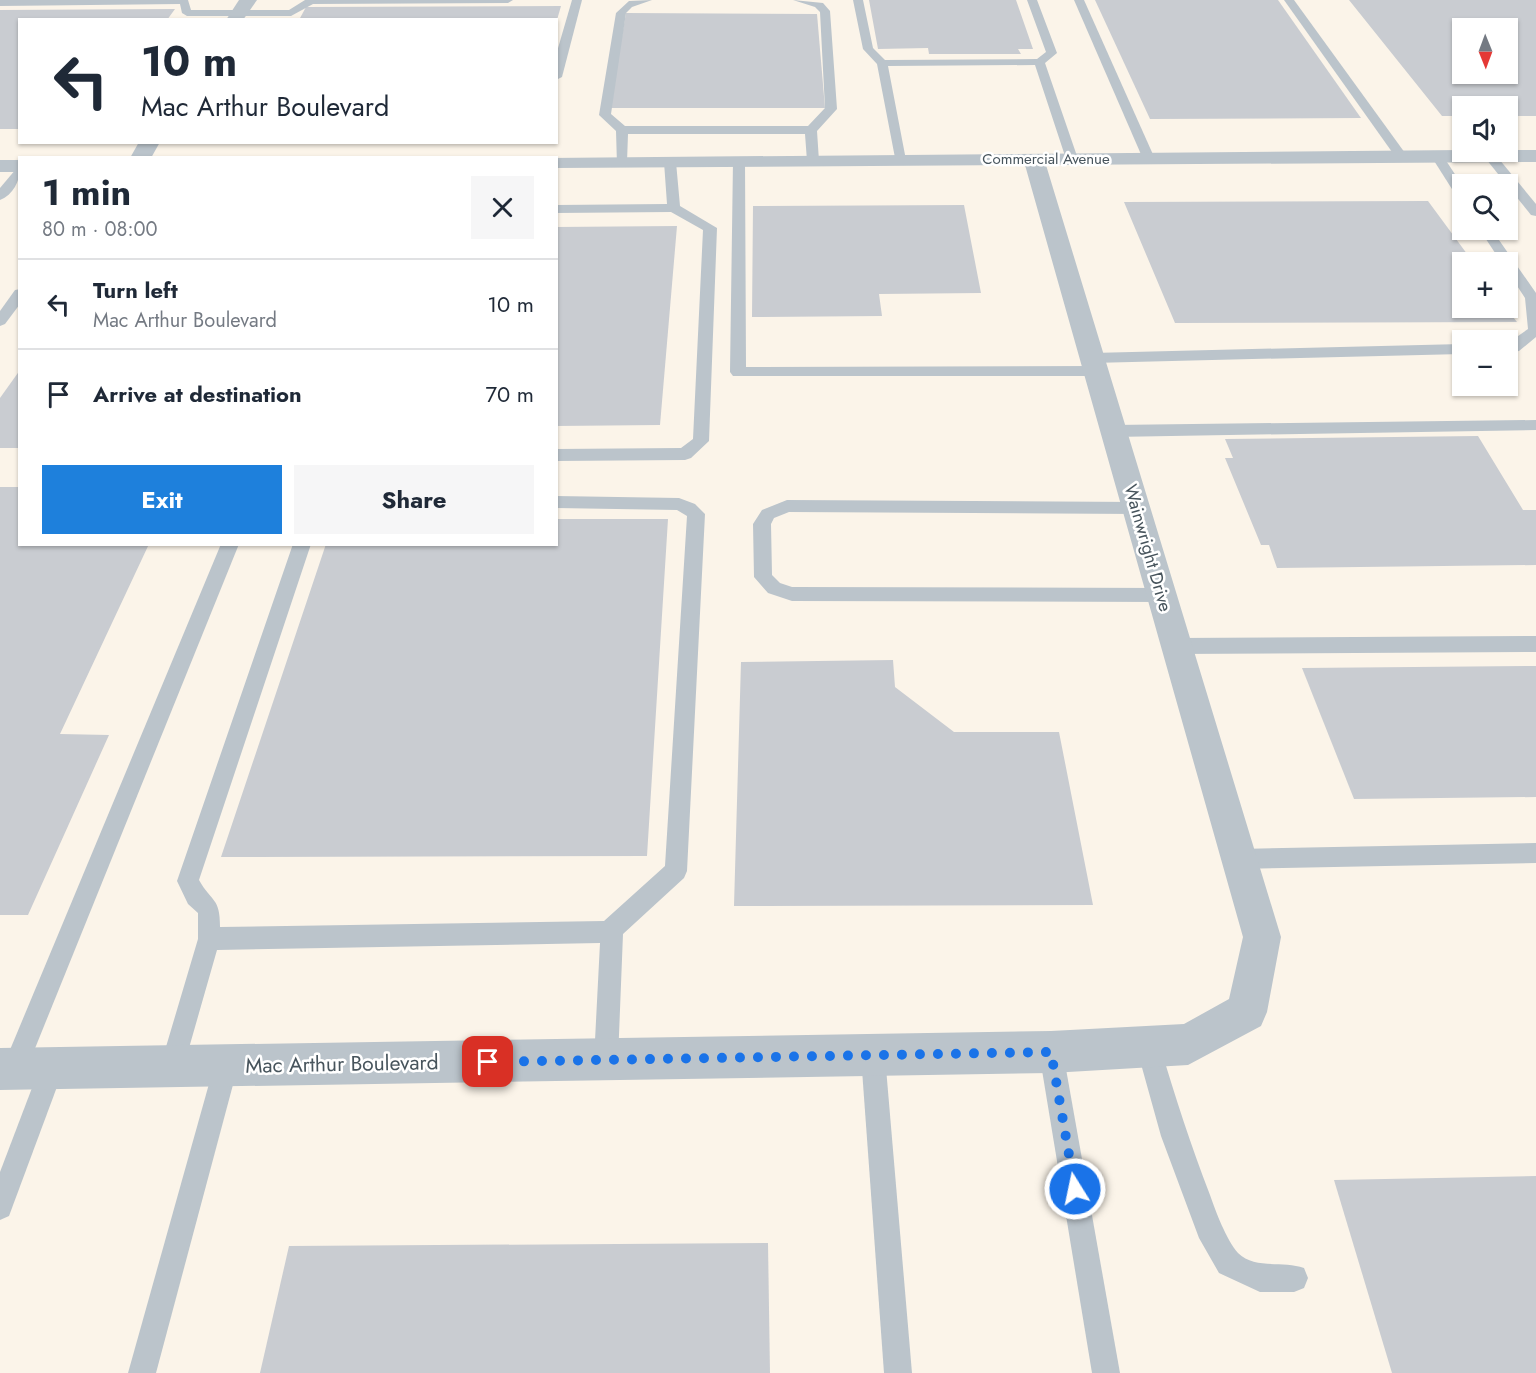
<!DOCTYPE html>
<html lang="en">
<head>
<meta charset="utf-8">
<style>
  :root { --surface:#fff; --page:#f6f6f7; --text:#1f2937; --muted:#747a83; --line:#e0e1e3; --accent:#1e80dc }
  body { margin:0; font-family:Jost,sans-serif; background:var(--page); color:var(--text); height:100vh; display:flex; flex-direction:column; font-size:22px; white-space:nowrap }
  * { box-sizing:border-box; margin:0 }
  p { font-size:20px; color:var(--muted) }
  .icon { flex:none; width:33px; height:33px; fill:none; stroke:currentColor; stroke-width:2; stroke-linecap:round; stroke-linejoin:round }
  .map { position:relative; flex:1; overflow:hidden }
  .drawer { position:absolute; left:18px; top:156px; width:540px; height:390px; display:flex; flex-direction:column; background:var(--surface); border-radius:0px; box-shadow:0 2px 4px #0004 }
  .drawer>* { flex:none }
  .hud { position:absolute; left:18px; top:18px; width:540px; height:126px; border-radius:0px; box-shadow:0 2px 4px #0004; background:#fff; color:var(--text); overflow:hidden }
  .needle { width:39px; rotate:179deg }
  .tools { position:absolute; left:1452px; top:18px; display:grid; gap:12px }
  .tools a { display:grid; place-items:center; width:66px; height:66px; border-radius:0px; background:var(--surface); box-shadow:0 2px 4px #0004; font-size:30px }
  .pin { position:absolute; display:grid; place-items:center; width:51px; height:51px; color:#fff; margin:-26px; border-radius:12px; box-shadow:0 3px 9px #0006 }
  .me { position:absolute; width:66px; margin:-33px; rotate:350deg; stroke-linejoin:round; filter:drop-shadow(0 0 4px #0008) }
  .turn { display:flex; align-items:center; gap:21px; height:126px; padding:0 24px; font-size:27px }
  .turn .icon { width:78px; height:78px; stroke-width:2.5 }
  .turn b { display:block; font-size:42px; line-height:51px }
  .round { display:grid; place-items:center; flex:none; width:63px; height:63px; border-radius:0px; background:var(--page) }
  .overview { display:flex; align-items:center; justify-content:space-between; height:102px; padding:0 24px }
  h1 { font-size:36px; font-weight:700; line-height:45px }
  .primary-button { display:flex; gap:12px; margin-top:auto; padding:12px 24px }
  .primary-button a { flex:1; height:69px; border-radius:0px; background:var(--accent); color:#fff; font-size:24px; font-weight:700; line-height:69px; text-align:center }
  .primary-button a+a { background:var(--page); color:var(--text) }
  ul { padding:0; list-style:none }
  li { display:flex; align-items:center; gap:18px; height:90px; padding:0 24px; border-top:2px solid var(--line) }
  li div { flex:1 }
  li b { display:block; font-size:22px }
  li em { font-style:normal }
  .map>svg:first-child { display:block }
</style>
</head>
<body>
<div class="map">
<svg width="1536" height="1373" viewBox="0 0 1536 1373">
  <rect width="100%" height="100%" fill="#f1efef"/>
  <path fill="#fbf4e9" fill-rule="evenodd" d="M0,0H1536V1373H0ZM20,20H556V142H20ZM1462,28H1508V74H1462ZM1462,106H1508V152H1462ZM20,158H556V544H20ZM1462,184H1508V230H1462ZM1462,262H1508V308H1462ZM1462,340H1508V386H1462Z"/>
  <g fill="#c9ccd1" fill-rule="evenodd">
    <polygon points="869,0 1016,0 1033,49 1018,49 1021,54 929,54 928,48 878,49"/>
    <polygon points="1095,0 1278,0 1361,118 1150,119"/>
    <path d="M1349,0H1536V116H1508V106H1462V116H1442ZM1462,28H1508V74H1462Z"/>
    <polygon points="561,6 557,20 299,20 306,7"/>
    <polygon points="175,9 167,20 20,20 20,129 0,129 0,10"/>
    <polygon points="626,13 817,14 825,108 609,108"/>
    <polygon points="1428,201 1473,262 1462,262 1462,308 1506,308 1517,322 1175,323 1124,202"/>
    <polygon points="964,205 981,293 879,294 882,316 752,317 753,206"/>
    <polygon points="677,226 660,425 556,426 556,227"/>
    <polygon points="20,370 20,448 0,448 0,398"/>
    <polygon points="1478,436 1523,510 1536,510 1536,565 1277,568 1269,545 1261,545 1225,458 1233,458 1225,439"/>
    <polygon points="0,487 20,487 20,544 149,544 60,734 109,735 28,915 0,915"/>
    <polygon points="556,519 668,519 647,856 221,857 326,544 556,544"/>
    <polygon points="893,660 895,687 954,732 1059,732 1093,905 734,906 741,662"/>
    <polygon points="1536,666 1536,797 1354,799 1302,668"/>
    <polygon points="1536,1176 1536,1373 1392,1373 1334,1180"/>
    <polygon points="768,1243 770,1373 260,1373 289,1246"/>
  </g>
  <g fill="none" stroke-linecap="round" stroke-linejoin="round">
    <g fill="#bbc4cb" fill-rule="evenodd">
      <polygon points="0,0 188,0 191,10 289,10 305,0 513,0 508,3 313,4 291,16 187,16 182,13 180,4 0,6"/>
      <polygon points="572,0 582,0 562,77 556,80 556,55"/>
      <polygon points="652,0 632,7 626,13 611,114 625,126 808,126 825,108 820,12 815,7 793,0 823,3 830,11 837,109 817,131 819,161 817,164 813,165 807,161 805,134 628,134 627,162 625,165 617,165 616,131 599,115 616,13 629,1"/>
      <polygon points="853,0 863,0 873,48 885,60 1037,59 1046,52 1027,0 1037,0 1057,53 1045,63 1078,159 1076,162 1072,163 1066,159 1035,65 888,66 906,160 904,163 896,163 877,64 863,49"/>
      <polygon points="1074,0 1084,0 1155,159 1153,162 1149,163 1143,159"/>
      <polygon points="1284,0 1294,0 1405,153 1405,159 1397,159"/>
      <polygon points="1437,152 1441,153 1462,185 1462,198 1457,197 1431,156"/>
      <polygon points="1490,152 1494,153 1536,204 1536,216 1531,215 1486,159 1484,156"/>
      <polygon points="739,157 745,161 746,367 1096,366 1104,371 1096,376 733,376 730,372 733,161"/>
      <polygon points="670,158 676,162 680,206 717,228 709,441 691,458 685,460 556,461 556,449 681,448 693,439 703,230 671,212 556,213 556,205 667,204 664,162"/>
      <path d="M20,168C20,181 13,195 0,200V188L16,169Z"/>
      <polygon points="1480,230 1492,230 1536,293 1536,337 1519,351 1508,353 1508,343 1528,329 1525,298 1508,272 1508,262 1501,262"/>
      <polygon points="20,289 20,304 5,324 0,326 0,311 15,290"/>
      <polygon points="1462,344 1462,354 1092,363 1084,358 1092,353"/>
      <polygon points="1536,420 1536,430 1113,437 1107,435 1105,431 1107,427 1113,425"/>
      <path d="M556,496L679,498L695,504L705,514L687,871L684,878L623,934L618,1060L615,1069L606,1072L597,1069L594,1060L600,943L217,950L181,1076L172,1079L163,1076L160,1067L198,939V913L188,904L177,881L293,544H311L199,880C212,903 220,897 220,927L604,921L665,866L687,516L677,510L556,508Z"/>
      <polygon points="787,500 1136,502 1142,504 1145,508 1142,512 1136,514 789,512 774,518 771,524 772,575 780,583 792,587 1162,588 1168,590 1171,595 1168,600 1162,602 792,601 768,593 754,577 753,524 762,510"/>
      <polygon points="221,544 239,544 23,1078 14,1081 5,1078 2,1069"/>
      <polygon points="1536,636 1536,652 1176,654 1169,651 1167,646 1169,641 1176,638"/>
      <polygon points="1536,843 1536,863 1239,869 1231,866 1228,859 1231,852 1239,849"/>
      <path d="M1148,1034L1157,1037L1160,1046C1175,1096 1191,1146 1210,1195C1216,1212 1226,1239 1238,1253C1255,1270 1283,1260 1304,1268L1308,1278L1304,1288L1294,1292H1260L1219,1273L1199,1238L1161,1136L1136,1046L1139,1037Z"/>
      <polygon points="1051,1040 1060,1043 1063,1052 1120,1373 1092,1373 1039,1052 1042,1043"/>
      <polygon points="873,1044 882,1047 885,1056 912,1373 884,1373 861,1056 864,1047"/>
      <polygon points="226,1054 235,1057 238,1066 156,1373 128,1373 214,1066 217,1057"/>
      <polygon points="52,1056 61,1059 64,1068 9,1216 0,1220 0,1172 43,1059"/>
    </g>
    <g fill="#bbc4cb" fill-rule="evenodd">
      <polygon points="239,0 257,0 243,20 226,20"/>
      <polygon points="139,142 160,142 151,158 130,158"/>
      <polygon points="1462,150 1536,150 1536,162 1046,165 1281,937 1267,1012 1261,1026 1188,1065 1051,1073 0,1090 0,1048 1051,1031 1184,1024 1229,999 1243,937 1025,165 556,168 556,158 549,158"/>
      <rect x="0" y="160" width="20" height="12"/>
    </g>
  </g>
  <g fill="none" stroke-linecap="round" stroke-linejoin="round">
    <polyline stroke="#1a73e8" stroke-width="10" stroke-dasharray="0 18" points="488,1062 1051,1052 1075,1189"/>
  </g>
  <g text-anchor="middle" stroke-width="5" stroke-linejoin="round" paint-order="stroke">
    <g font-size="15" fill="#47545c" stroke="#fff">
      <text x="1046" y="164">Commercial Avenue</text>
    </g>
    <g font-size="18" fill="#47545c" stroke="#fff">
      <text transform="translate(1148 548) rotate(74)" y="6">Wainwright Drive</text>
    </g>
    <g font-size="21" fill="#47545c" stroke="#fff">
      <text transform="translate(342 1064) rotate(-1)" y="7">Mac Arthur Boulevard</text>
    </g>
  </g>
</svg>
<div class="tools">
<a><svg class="needle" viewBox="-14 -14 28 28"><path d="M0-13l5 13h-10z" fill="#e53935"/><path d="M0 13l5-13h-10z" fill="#747a83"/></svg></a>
<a><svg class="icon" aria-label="sound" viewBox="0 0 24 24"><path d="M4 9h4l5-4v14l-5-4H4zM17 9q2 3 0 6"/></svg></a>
<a><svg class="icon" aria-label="search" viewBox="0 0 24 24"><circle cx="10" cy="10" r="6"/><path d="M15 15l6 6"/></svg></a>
<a>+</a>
<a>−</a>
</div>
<div class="pin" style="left:488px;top:1062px;background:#d93025"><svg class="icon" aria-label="arrive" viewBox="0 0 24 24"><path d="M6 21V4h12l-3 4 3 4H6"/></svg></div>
<svg class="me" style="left:1075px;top:1189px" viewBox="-20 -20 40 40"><circle r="17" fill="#1a73e8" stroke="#fff" stroke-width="3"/><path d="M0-11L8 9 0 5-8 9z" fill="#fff"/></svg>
<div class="hud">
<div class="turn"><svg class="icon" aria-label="left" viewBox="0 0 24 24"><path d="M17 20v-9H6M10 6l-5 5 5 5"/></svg><div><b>10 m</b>Mac Arthur Boulevard</div></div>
</div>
<section class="drawer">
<div class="overview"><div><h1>1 min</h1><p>80 m · 08:00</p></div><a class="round"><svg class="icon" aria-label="close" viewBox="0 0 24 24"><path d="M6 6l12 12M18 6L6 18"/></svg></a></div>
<ul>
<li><svg class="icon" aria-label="left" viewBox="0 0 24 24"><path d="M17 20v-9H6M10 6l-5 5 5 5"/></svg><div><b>Turn left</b><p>Mac Arthur Boulevard</p></div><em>10 m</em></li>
<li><svg class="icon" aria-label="arrive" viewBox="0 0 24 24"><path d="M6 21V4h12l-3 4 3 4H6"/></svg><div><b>Arrive at destination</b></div><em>70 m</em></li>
</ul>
<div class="primary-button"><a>Exit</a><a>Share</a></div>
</section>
</div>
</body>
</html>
